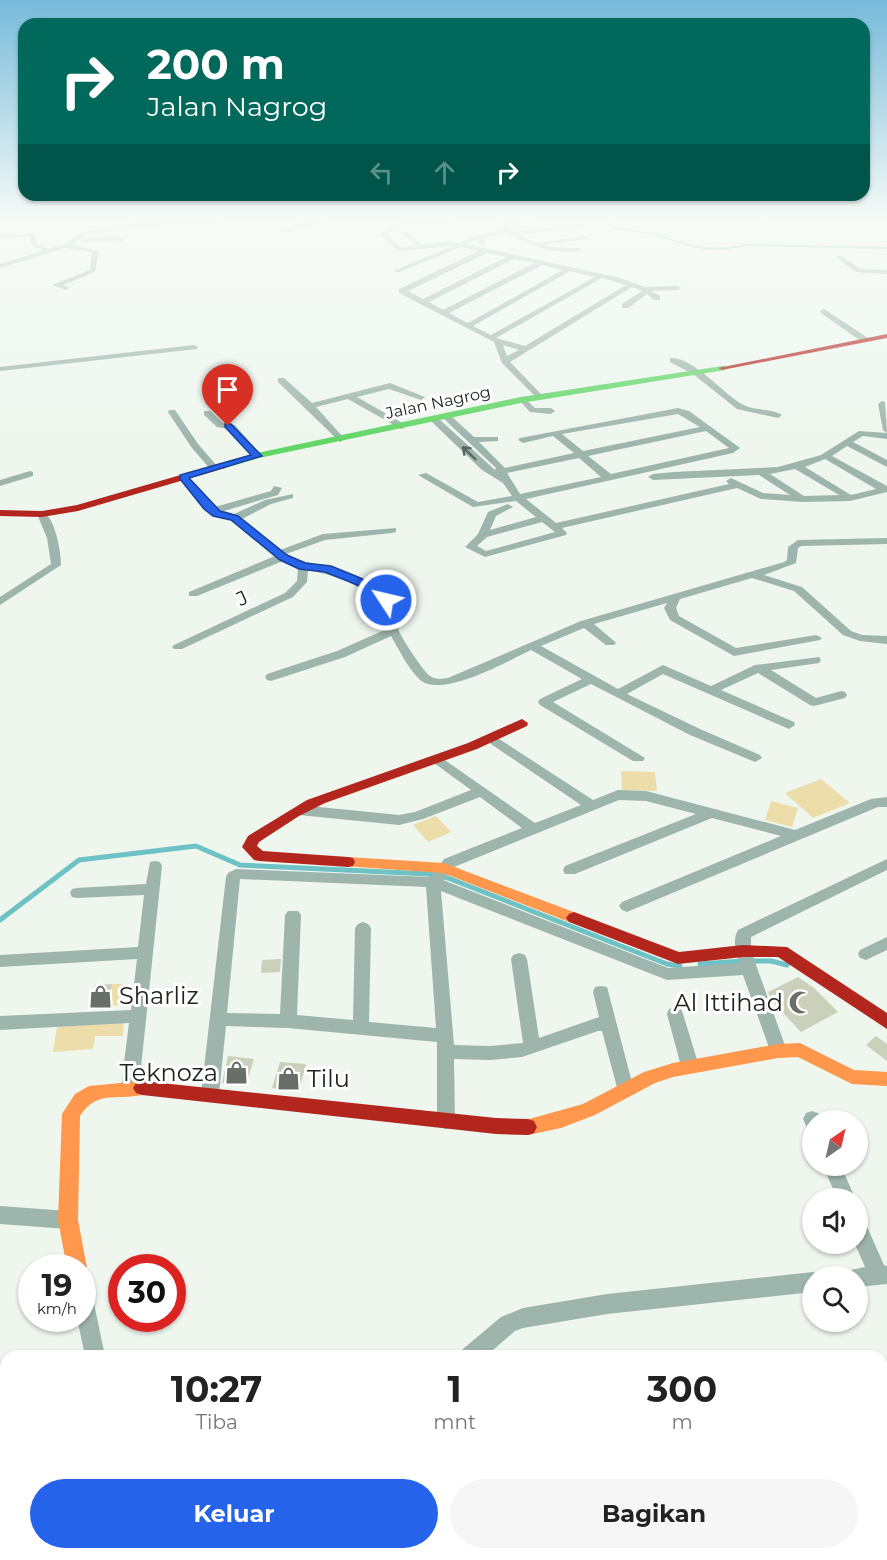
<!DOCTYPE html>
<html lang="id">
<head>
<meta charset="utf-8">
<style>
  :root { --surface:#fff; --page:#f6f6f6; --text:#222; --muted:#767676; --accent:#2563eb }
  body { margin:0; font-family:Montserrat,sans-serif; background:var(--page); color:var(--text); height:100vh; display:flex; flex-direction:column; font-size:22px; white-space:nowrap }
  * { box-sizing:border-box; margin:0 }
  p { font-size:20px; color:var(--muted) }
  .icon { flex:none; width:33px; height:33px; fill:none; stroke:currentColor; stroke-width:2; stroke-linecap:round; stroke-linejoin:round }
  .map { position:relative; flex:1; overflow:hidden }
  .panel { position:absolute; left:0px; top:1350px; width:888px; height:210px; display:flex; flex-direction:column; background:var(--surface); border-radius:18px 18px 0 0; box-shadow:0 2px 4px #0004 }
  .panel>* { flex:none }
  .guide { position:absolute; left:18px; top:18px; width:852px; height:183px; border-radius:18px; box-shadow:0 2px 4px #0004; background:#00695c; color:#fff; overflow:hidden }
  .needle { width:39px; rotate:34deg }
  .fabs { position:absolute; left:802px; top:1110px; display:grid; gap:12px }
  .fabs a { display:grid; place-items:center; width:66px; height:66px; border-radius:50%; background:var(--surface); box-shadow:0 2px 4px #0004; font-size:30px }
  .speed { position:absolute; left:18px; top:1254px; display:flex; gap:12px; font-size:30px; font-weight:700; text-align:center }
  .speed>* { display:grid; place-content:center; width:78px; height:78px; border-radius:50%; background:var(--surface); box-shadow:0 2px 4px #0004; line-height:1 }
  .speed small { font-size:15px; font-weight:400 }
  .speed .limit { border:9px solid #d22; background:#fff; color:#111 }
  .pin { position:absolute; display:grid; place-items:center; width:51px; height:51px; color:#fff; margin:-62px -26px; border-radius:50% 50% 50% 0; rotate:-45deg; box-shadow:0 0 6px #0007 }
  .pin .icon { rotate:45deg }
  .me { position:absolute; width:66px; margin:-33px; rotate:305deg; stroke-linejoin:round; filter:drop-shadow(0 0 4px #0008) }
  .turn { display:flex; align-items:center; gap:21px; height:126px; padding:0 30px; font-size:27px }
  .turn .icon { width:78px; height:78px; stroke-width:2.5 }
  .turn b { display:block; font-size:42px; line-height:51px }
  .lanes { display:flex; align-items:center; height:57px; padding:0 30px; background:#0003; justify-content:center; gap:30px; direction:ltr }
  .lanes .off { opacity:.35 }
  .eta { display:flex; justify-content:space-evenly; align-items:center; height:102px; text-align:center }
  .eta b { font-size:36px; font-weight:700; line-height:42px }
  .button { display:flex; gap:12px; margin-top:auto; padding:12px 30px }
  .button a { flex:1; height:69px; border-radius:36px; background:var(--accent); color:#fff; font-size:24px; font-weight:700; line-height:69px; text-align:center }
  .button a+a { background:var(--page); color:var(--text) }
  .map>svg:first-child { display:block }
</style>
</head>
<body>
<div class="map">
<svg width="887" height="1560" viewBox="0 0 887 1560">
  <rect width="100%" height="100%" fill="#eef6ee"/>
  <g fill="#ecddab">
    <polygon points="621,771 655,772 657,791 622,790"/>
    <polygon points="821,779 850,803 813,818 785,793"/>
    <polygon points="771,801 798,808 792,827 765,820"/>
    <polygon points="436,816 451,832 428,842 413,825"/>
    <polygon points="112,984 128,984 124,1005 107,1006"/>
    <polygon points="124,1022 123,1036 95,1036 93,1049 53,1052 57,1027"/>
  </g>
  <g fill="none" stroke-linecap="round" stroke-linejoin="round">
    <path stroke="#6ec2c5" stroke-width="2" d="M612,222L609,225L616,228C631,231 648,232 663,237C697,248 709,253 746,245L887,248"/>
    <g stroke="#6ec2c5" stroke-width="5">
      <polyline points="0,920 79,860 196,846 240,865 429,874 448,878 667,964 680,966"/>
      <polyline points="751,961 771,961 787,965"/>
      <polyline points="700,964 743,961"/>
    </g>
  </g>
  <g fill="#cad0b9">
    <polygon points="281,959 280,972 261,973 262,960"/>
    <polygon points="798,977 814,988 838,1012 801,1032 772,1001 768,992"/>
    <polygon points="112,984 107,1006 91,1007 95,985"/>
    <polygon points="876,1036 887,1044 887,1061 866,1045"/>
    <polygon points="228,1056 254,1059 246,1085 222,1083"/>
    <polygon points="280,1062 306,1064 299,1091 272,1088"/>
  </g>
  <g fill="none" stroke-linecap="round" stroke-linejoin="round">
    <g fill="#9eb5ad" fill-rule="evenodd">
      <polygon points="145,222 218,222 215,224 145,226 86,235 80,238 122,237 125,239 122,241 82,242 79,239 71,245 99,251 95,272 63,285 70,288 66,290 52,285 90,270 92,252 65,248 0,268 0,264 42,251 33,246 29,237 0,237 0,233 34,234 38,244 48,249 63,245 82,232"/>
      <polygon points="300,222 328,222 282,233 279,231 302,224"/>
      <path d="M403,222H450L447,224H408L386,234L401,248L416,246L403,234L405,231L422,245L448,241L459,243L475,236L502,230L500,227L504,223L532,222L506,227L514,232L582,224L584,227L519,235L535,243L588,236L586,239L541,245L561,248H581L579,251C550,254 531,246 506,233L482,238L486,245H482L476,240L466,244L620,278L645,287L677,286L681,288L677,290L651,291L660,296V300H654L647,294L628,308H622V304L642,291L632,287L510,362L542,395L543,397L539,400L502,363L494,342L399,293V289L479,251L461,247L399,272H395V270L453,246L398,251L379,234ZM487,253L507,257L423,299L408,291ZM514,259L535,263L443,310L429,302ZM542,265L563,270L468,323L449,313ZM570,271L595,277L491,335L473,326ZM602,278L626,285L525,346L496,338ZM503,345L519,350L507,356Z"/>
      <polygon points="837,256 841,256 860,269 887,270 887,274 856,272 837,258"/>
      <polygon points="824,309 868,338 868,342 862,342 821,313 820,311"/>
      <polygon points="194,345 198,347 197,349 0,371 0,367"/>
      <path d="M670,358C694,357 722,393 742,404C753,411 771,408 782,415L778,418L737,409L693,374L670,362Z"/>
      <polygon points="278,378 284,378 312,403 390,383 425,397 421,400 389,389 357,397 404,424 404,428 401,429 348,399 316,407 343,437 345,439 340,442 278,382"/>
      <polygon points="523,397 535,408 551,408 555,411 551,414 530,412 519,400"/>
      <polygon points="882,401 885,402 887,433 883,430 878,404"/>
      <path d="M678,408L689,411L740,448L733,453L526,499L556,523L729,484L726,481L731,478L763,493L790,495L759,475L653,480L648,477L653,474L674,472L778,467L821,455L859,431L887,433V439L863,436L853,442L887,460V467L847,446L832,456L887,486V492L850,501L802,502L761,499L737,488L562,528L567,533L566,535L485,557L465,547L478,534L488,512L508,504L513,507L496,516L490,530L536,517L516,501L473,507L418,475L426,473L478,502L512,496L503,483L482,470L432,422V418H438L495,470L496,468L444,419V415H450L474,437H498V441L479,442L505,468L574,453L553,436L523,443L518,440L520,438ZM678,414L700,427L583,451L562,434ZM706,431L729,448L611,474L588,456ZM579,458L601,477L520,494L507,473ZM825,459L876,489L851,495L805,467ZM795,469L839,495L804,496L770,474ZM542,522L555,532L486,551L477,546L487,537Z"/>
      <polygon points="169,410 175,410 198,444 217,466 217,470 211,470 192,448 168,412"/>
      <polygon points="204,411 210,411 223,423 235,425 260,454 260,458 254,458 229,429 217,427 204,415"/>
      <polygon points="30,471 33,472 33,476 0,486 0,480"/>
      <path d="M183,474L186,475L215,507L271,491L274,486L282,488L278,495L224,511L234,514L265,500L293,494V498L271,504L242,519L280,550L323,534L396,528V532L392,533L325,540L286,554C317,569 369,572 391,600C398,608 395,620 399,631C402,639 424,672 430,676C436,680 442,679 448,678L581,621L784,562L787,560L788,547L798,540L887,538V544L801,546L798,548L796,563L764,575L802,587L851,631L862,635L887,636V644L860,641L843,635L794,591L752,578L680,599L676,608L679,616L736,648L816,635L822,638L820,640L734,656L670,620L664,608L667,603L594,624L614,641L616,643L614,645H606L584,628L541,646L618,689L663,665L711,686L755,665L819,657L821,660L819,663L771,670L816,698L841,691L845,692L847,695L845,698L814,706L810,705L758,673L721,690L794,722L795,725L789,729L663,674L627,694L700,729L760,755L762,758L755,762L690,735L591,684L553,702L645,758L643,761H633L540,705L538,702L540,699L582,679L531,650C508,661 440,700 419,679C408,668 399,650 391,636L345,657L271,681L267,680L265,677L267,674L337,651L387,629C386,622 386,613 384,606C378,588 325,573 308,570L307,582L293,597L182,649H174L172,647L174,645L285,593L297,581L298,568L283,561L197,596H189V592L275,556L231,520L209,513L178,477Z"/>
      <path d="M42,511C55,517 61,551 61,565L0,605V597L51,564L47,538L37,514Z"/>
      <path d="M493,735L593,800L618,790L646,791L795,830L871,799L887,797V807H878L627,912L622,910L619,906L622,902L781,836L712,818L575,874H565L563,870L565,866L696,814L646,801L619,800L454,867L443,880L668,968L739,963C736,952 732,940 738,930L887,859V870L751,937V951L787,1051L784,1056L778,1058L772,1056L743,975L667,980L441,891L454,1045L490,1046L523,1043L511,959L513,955L519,953L525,955L527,959L539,1038L599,1017L593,992L595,987L601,986L607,987L634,1090L631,1095L625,1097L619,1095L602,1031H598L522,1057L490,1060L454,1059L455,1121L452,1127L446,1129L440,1127L437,1121V1042L288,1028L226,1026L219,1094L216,1099L210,1102L204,1099L201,1094L226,877L228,873L236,869L431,877L444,859L522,828L480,797L423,819L399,825L299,815L292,810L299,805L399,815L415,812L471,790L434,763L432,760L439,756L535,823L581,805L488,742L487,739L488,736ZM240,879L426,887L436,1028L369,1022L371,928L368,924L363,922L358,924L355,928L353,1020L297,1015L301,915L298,911H288L285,915L280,1014L227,1013Z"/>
      <polygon points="155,861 160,862 162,866 139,1087 136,1092 130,1094 124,1092 121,1087 129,1023 0,1030 0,1016 131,1010 137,959 0,967 0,955 138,947 144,895 77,898 72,897 70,893 72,889 77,888 146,884 150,862"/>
      <polygon points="887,937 887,950 866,960 860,958 858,954 860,950"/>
      <polygon points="675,1007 681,1009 683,1014 699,1066 696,1071 690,1073 684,1071 681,1066 667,1014 669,1009"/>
      <polygon points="812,1111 818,1113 821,1120 813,1120 813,1130 807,1128 803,1119 806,1113"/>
      <polygon points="823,1166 841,1166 855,1198 837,1198"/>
      <polygon points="0,1206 68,1211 75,1214 78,1220 75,1226 68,1229 0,1224"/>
      <polygon points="858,1219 865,1222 884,1265 887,1266 887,1284 858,1287 858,1276 848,1276 851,1270 865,1267 855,1244 858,1244"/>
      <polygon points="813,1272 821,1276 813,1276 813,1292 607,1314 523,1328 515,1331 486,1356 460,1356 463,1349 501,1317 523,1308 607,1294"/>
      <polygon points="82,1284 89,1287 92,1294 105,1356 85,1356 77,1318 82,1318"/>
      <polygon points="6,1465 6,1487 0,1489 0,1467"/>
      <polygon points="113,1554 137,1554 138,1560 114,1560"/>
    </g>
    <polygon fill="#63d668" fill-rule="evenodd" points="722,366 725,366 725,370 521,403 259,458 222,469 217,466 257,453 521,397"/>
    <g fill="#ff974d" fill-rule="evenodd">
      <polygon points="348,857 444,863 579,914 582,918 579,922 569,922 443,873 343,866 341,862 343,858"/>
      <polygon points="800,1043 854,1070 887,1072 887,1086 852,1084 798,1057 778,1058 673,1077 655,1083 595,1115 561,1128 528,1135 522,1133 519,1127 522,1121 583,1104 644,1072 673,1063 778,1044"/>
      <path d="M142,1081L148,1083L151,1088L148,1093C121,1103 99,1087 80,1116L78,1220L87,1268L82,1275V1268H67L58,1220L62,1114L75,1094L89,1086Z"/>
    </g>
    <g fill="#b3261e" fill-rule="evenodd">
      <polygon points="887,334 887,338 722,370 718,368"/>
      <polygon points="222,463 227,466 225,468 78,511 42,517 0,516 0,510 42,511 77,505"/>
      <polygon points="522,719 528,723 527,726 477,749 325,803 299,816 259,842 257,846 263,851 348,857 353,858 355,862 353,866 348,867 259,861 254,860 242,847 248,836 307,800 468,743"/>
      <polygon points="574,912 679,952 743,945 787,947 887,1013 887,1029 778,957 743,957 678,964 569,922 566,918 569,914"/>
      <polygon points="142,1081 496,1118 528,1119 534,1121 537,1127 534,1133 528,1135 496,1134 142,1095 136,1093 133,1088 136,1083"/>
    </g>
  </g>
  <defs><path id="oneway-shaft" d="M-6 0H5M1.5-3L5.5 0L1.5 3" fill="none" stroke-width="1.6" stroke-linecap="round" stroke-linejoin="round" transform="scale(1.5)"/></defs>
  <use stroke="#59665f" href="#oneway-shaft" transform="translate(469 453) rotate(-136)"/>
  <linearGradient id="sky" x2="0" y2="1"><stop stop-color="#77bada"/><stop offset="0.5" stop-color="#f7fbf7"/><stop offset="1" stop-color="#f7fbf7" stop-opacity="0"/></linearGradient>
  <rect width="887" height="440" fill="url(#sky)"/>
  <polygon fill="#2563eb" stroke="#184099" stroke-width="1.5" points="225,424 231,424 262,456 189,478 220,511 238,516 287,555 305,563 331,566 358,577 378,586 390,597 390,602 382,602 370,591 350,582 325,572 299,569 280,560 231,520 213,516 204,509 180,479 180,475 251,455 225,427"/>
  <defs>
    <symbol id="shop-bare" viewBox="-9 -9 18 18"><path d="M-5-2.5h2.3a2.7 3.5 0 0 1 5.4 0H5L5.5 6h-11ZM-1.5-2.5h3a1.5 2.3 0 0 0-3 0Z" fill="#686e68" stroke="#fff" stroke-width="2.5" paint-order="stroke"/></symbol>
    <symbol id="mosque-bare" viewBox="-9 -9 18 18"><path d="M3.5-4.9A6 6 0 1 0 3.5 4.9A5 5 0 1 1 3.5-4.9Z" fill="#686e68" stroke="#fff" stroke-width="2.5" paint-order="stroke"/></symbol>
  </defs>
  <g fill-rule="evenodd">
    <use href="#shop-bare" x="84" y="980" width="33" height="33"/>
    <use href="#mosque-bare" x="784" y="986" width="33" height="33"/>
    <use href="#shop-bare" x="220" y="1056" width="33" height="33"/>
    <use href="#shop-bare" x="272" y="1062" width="33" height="33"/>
  </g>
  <g text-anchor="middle" stroke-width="6" stroke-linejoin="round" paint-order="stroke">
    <g font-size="16" fill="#202520" stroke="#fff">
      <text transform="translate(438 402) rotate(-12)" y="6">Jalan Nagrog</text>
    </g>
    <g font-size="20" fill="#202520" stroke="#fff">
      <text transform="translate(242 598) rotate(-25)" y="7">J</text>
    </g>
    <g font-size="24" fill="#202520" stroke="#fff" text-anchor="start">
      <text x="119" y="1004">Sharliz</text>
      <text x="783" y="1011" text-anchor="end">Al Ittihad</text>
      <text x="218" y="1081" text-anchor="end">Teknoza</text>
      <text x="307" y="1087">Tilu</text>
    </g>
  </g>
</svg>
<div class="fabs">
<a><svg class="needle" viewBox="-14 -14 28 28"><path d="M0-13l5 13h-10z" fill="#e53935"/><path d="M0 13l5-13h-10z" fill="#767676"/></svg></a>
<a><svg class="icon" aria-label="sound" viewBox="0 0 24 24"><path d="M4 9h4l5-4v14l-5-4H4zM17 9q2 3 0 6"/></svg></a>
<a><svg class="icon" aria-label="search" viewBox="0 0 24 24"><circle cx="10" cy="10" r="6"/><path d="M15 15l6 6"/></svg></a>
</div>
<div class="speed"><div>19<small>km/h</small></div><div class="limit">30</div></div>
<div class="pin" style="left:228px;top:426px;background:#d93025"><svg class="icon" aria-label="arrive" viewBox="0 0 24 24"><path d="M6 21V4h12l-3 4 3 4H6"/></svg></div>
<svg class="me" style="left:386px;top:600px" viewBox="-20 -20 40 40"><circle r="17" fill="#2563eb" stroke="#fff" stroke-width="3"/><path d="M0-11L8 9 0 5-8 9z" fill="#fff"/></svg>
<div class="guide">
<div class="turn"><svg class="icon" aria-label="right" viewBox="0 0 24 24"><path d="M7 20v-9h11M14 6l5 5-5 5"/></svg><div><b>200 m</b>Jalan Nagrog</div></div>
<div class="lanes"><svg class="icon off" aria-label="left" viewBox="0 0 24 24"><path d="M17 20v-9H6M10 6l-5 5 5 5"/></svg><svg class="icon off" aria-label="ahead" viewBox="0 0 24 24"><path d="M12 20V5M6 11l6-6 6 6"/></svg><svg class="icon" aria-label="right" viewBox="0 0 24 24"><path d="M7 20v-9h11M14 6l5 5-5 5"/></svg></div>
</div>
<section class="panel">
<div class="eta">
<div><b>10:27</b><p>Tiba</p></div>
<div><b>1</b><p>mnt</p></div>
<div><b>300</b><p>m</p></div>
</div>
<div class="button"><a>Keluar</a><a>Bagikan</a></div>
</section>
</div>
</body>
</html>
